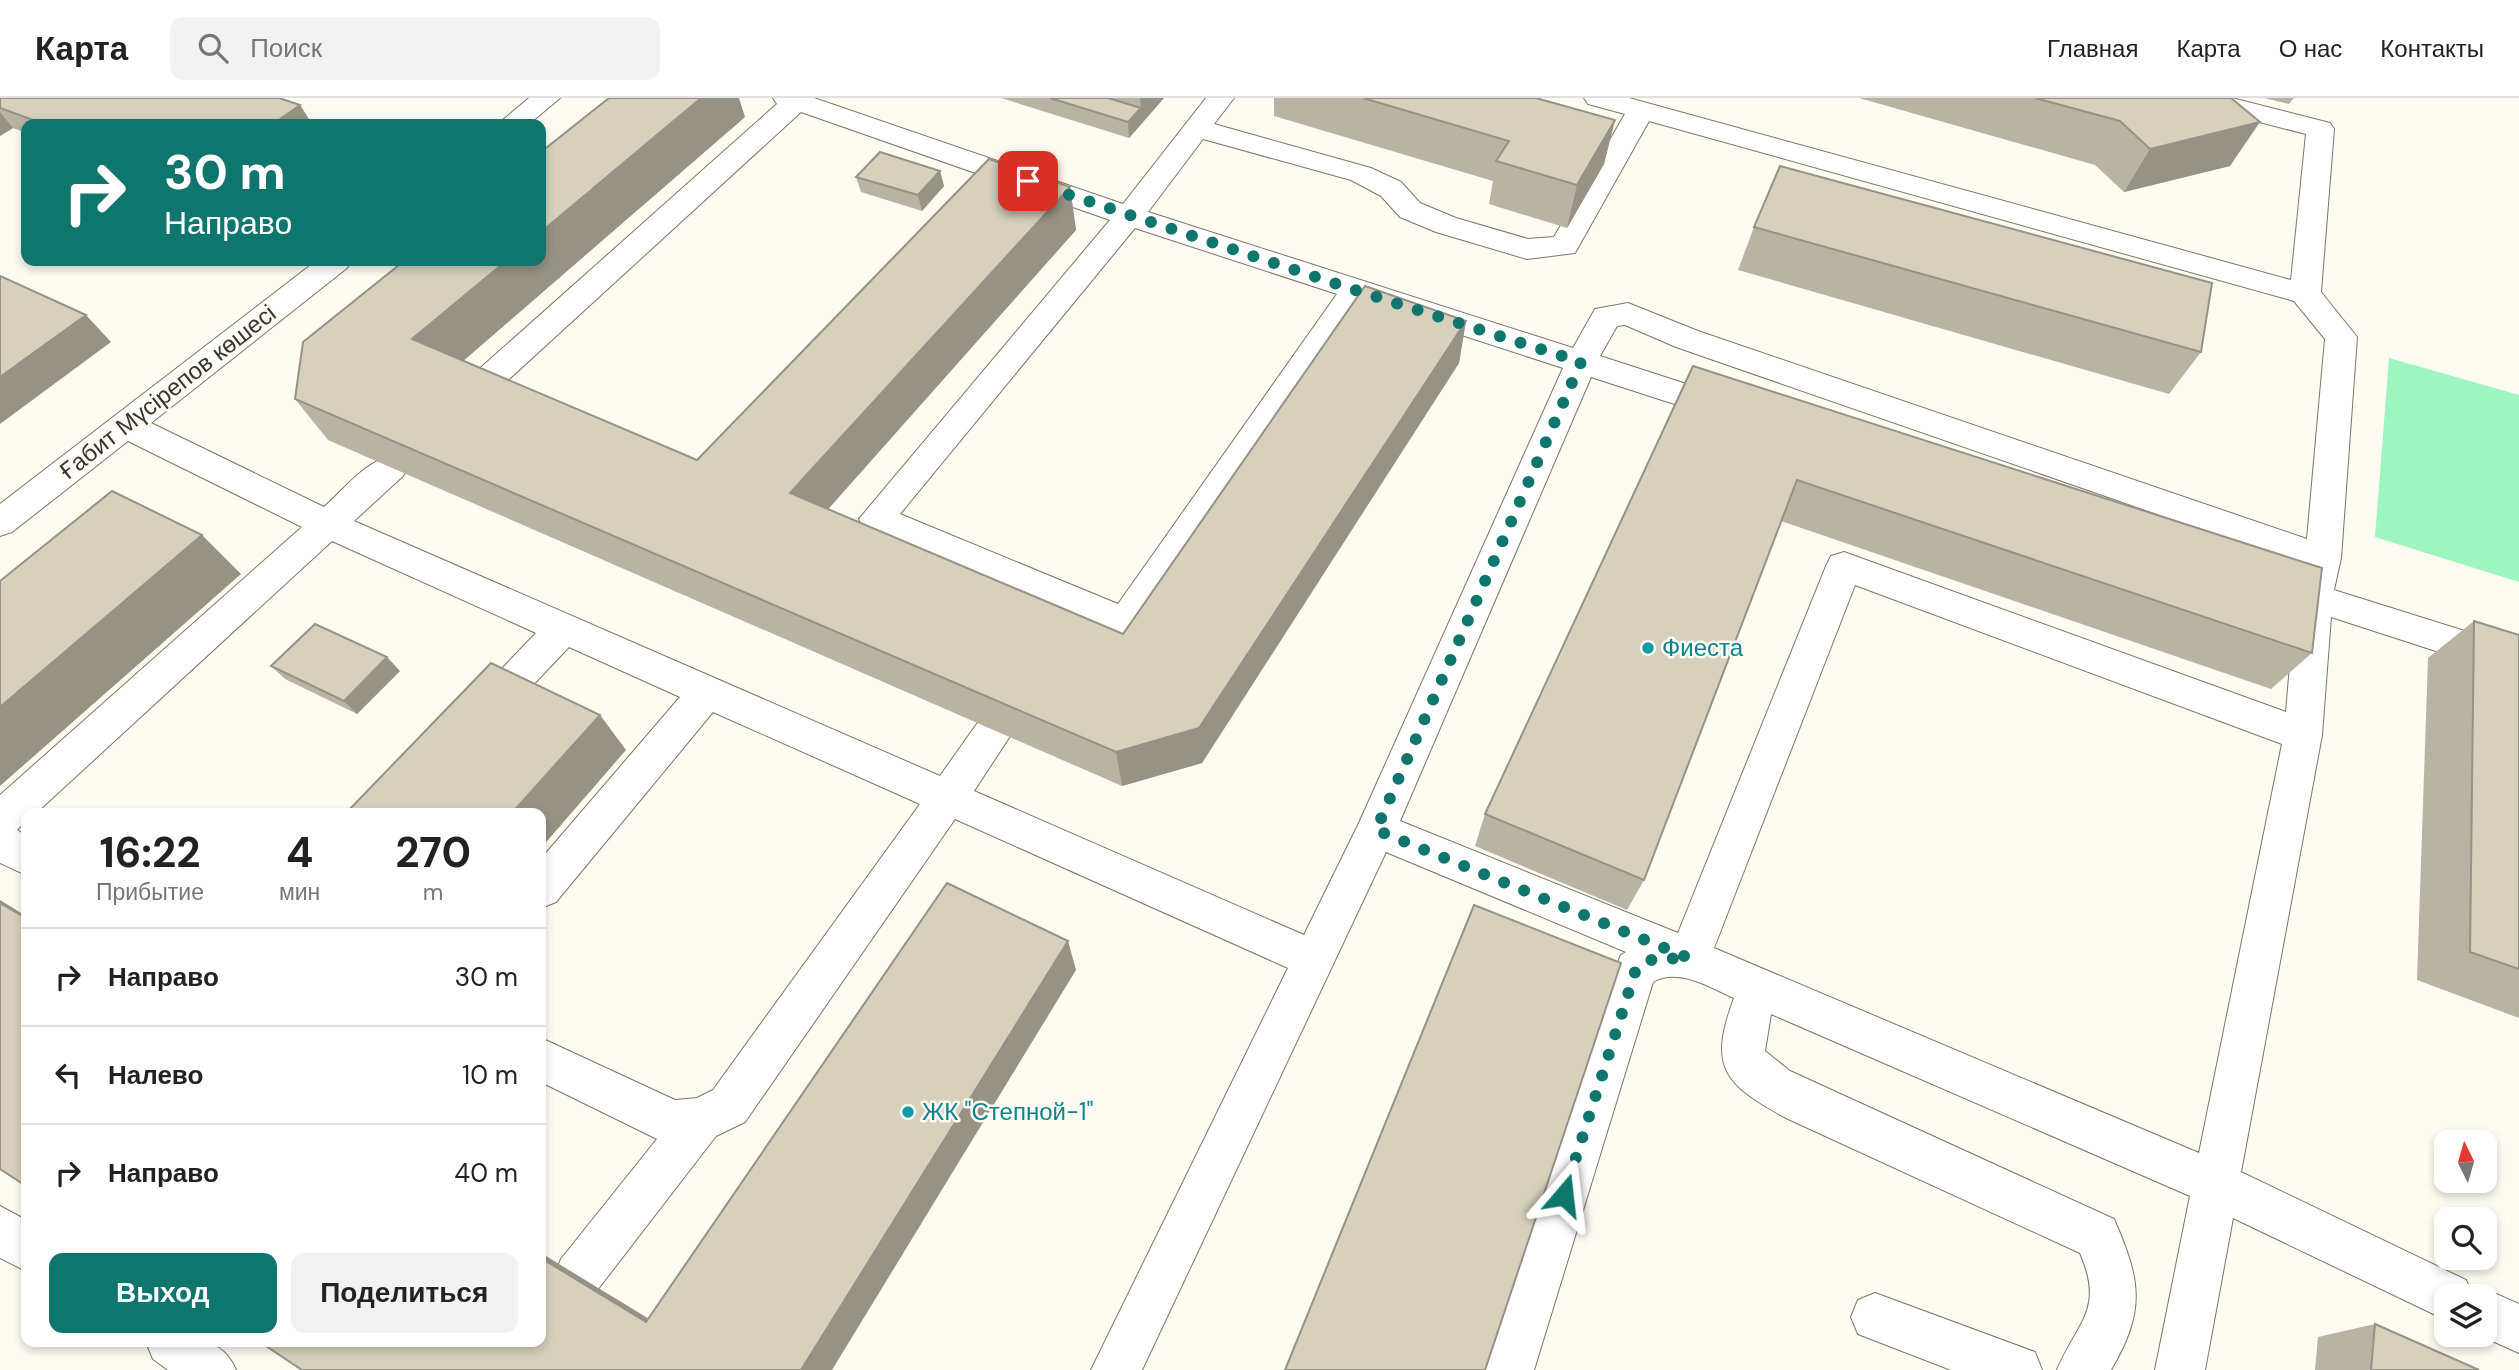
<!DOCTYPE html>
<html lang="ru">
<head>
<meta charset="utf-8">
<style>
  :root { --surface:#fff; --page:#f2f2f2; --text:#222; --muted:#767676; --line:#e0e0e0; --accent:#0f766e }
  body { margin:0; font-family:"DM Sans",sans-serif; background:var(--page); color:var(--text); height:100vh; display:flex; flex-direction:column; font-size:26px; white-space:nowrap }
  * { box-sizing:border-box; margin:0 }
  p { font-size:23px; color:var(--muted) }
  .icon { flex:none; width:38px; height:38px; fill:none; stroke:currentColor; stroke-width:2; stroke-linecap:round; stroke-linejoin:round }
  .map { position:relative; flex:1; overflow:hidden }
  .details { position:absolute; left:21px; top:710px; width:525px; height:539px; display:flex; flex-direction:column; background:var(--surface); border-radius:14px; box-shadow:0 4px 10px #0003 }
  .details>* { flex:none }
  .banner { position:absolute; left:21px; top:21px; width:525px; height:147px; border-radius:14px; box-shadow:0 4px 10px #0003; background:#0f766e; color:#fff; overflow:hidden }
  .needle { width:46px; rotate:355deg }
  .tools { position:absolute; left:2434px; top:1032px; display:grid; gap:14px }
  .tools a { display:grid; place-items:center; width:63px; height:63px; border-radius:14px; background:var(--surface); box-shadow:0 4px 10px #0003; font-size:35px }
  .pin { position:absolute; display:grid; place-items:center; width:60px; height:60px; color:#fff; margin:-30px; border-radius:14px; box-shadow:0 4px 10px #0006 }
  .me { position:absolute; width:77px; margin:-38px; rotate:17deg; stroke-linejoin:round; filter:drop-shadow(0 0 5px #0008) }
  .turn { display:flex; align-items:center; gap:24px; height:147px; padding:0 28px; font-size:32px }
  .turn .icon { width:91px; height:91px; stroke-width:2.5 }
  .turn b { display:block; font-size:49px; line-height:60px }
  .eta { display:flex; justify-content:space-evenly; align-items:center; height:119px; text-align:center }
  .eta b { font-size:42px; font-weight:700; line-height:49px }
  .action { display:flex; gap:14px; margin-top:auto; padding:14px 28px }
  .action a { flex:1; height:80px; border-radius:14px; background:var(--accent); color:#fff; font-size:28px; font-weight:700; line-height:80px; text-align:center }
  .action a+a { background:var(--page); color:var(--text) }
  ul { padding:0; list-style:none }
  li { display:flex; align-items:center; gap:21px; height:98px; padding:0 28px; border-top:2px solid var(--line) }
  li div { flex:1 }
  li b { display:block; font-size:26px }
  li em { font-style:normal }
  header { display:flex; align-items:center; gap:42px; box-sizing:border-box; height:98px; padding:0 35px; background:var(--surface); border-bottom:2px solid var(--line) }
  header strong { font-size:33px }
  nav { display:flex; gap:38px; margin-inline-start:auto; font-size:24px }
  .search { width:490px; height:63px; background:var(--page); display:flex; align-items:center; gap:18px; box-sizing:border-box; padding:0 24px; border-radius:14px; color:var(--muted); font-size:26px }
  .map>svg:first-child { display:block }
</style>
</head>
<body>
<header>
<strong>Карта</strong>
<div class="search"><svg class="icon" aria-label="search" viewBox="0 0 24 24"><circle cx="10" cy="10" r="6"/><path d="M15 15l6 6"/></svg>Поиск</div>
<nav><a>Главная</a><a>Карта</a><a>О нас</a><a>Контакты</a></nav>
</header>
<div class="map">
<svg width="2519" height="1272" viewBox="0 0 2519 1272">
  <rect width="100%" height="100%" fill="#fefbf3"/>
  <polygon fill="#9ef5c0" points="2389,260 2519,297 2519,484 2375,439"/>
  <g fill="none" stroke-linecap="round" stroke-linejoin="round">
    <defs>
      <g id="minor">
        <polygon points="529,0 560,0 529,26 498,26"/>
        <path d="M773,0H814L1123,106L1206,0H1234L1214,26L1371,70L1401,84L1420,105L1456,120L1528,141L1554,139L1625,16L1588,6L1584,0H1629L2291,182L2306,36L2189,6L2185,0H2232L2330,25L2334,31L2321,194L2357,239L2341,460L2334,492L2519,550V580L2331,519L2322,637L2241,1074L2466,1182L2472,1196L2485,1191L2519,1206V1255L2479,1237H2485V1199H2446V1222L2233,1120L2205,1272H2155L2190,1098L1771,916L1765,953L1790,973L2114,1121C2141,1183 2146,1212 2111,1272H2057C2077,1224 2105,1212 2080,1155L1786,1020C1724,986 1708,970 1734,900C1711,890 1678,869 1653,884L1534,1272H1484L1615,871L1621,857L1626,854L1386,754L1142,1272H1091L1288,870L955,721L745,1024L716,1038L595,1195L578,1202L561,1195L554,1178L561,1161L657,1041L541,984V940L675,1002L697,1000L713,992L920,706L713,614L556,804L541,810V761L680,599L569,549L496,626L483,631L470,626L464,615L470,604L536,535L332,443L35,716H26V723L17,732L26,738V777L0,765V697L302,429L128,343L12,434L0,438V406L316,163H351L347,170L151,325L324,409C345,391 374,351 403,360L408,369L403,378L354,423L940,678L981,620L995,616L1009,620L1014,632L974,693L1304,837L1359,725L1563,270L1363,205L1138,535L1125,540L1112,535L864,430L859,421L1110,122L801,14L483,305L471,309L459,305L455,297L459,289L777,6ZM1649,23L2294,203L2325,241L2307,441L1698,233L1628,205L1595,211L1573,250L1148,114L1203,41L1351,82L1381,98L1400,119L1436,134L1527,161L1575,155ZM1135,130L1337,196L1118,506L900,416ZM1625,227L1676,249L2304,467L2300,481L2268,471L2255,475L2250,485L2255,495L2295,508L2286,614L1844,454L1831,458L1826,468L1678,835L1400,723L1591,279L1730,324L1742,320L1746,312L1742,304L1600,258L1617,228ZM1855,487L2282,646L2199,1055L1714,850Z"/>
        <polygon points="0,1108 26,1122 26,1173 0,1160"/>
        <polygon points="1875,1195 2035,1254 2042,1272 1951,1272 1858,1236 1851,1219 1858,1202"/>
        <path d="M146,1244C183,1244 219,1232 236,1272H168L153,1261Z"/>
      </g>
    </defs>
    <use href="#minor" stroke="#7c7665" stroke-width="2"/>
    <use href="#minor" fill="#fff" fill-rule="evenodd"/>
  </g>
  <g fill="#b8b3a3">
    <polygon points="0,0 300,7 312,26 26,26 26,35 13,30 0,38"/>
    <polygon points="1001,0 1164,0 1129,40"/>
    <polygon points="1274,0 1536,0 1615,22 1604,66 1567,130 1489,106 1493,83 1274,18"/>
    <polygon points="1859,0 2231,0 2230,68 2124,94 2095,67"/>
    <polygon points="2264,0 2294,0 2289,6"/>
    <polygon points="745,19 463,263 697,362 1070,89 1076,132 828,411 1123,536 1466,223 1459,265 1202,665 1122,688 328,342 295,301"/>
    <polygon points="940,73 944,88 922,113 861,94 856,79"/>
    <polygon points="1754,129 2201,254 2169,296 1738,172"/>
    <polygon points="1693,268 2312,555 2271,591 1781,423 1644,782 1627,812 1475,748 1485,716"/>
    <polygon points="2474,523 2519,537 2519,920 2417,882 2428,560"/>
    <polygon points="271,568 400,573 357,616 285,581"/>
    <polygon points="2375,1226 2479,1272 2315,1272 2318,1239"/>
  </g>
  <g fill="#969284">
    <polygon points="701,0 739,0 745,19 440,283 412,241 506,163 541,163 541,134"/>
    <polygon points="1140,0 1164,0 1129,40 1128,24 1141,10"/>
    <polygon points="300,7 312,26 273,26"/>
    <polygon points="0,14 13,30 0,38"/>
    <polygon points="1615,22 1604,66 1567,130 1577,87"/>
    <polygon points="2260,24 2230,68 2124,94 2150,51"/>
    <polygon points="940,73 944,88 922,113 918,97"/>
    <polygon points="1070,89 1076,132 807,435 790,395"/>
    <polygon points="86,217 111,244 0,326 0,279"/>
    <polygon points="1466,223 1459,265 1202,665 1122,688 1116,654"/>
    <polygon points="202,437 241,476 0,688 0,609"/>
    <polygon points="387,559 400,573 357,616 344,603"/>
    <polygon points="600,617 626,652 541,750 541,716 511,716"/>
    <polygon points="0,802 26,818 26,820 0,805"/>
    <polygon points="1068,843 1076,872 832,1272 801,1272"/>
    <polygon points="541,1155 677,1238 646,1224 541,1160"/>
  </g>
  <g fill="#d6d0bd" stroke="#969284" stroke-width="2">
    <polygon points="0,0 279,0 300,7 273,26 44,26 0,10"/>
    <polygon points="609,0 701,0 541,134 541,54"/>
    <polygon points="1050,0 1108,0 1141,10 1128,24"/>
    <polygon points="1363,0 1536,0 1615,22 1577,87 1496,63 1509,43"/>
    <polygon points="2035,0 2231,0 2260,24 2150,51 2120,23"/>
    <polygon points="880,54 940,73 918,97 856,79"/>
    <polygon points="989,61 1070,89 790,395 1123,536 1365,188 1466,223 1199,630 1116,654 295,301 303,244 404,163 506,163 412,241 697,362"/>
    <polygon points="1780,68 2212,185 2201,254 1754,129"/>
    <polygon points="0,178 86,217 0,279"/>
    <polygon points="1693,268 2322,470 2312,555 1797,382 1644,782 1485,716"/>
    <polygon points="112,393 202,437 0,609 0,483"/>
    <polygon points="2474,523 2519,537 2519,871 2470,854"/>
    <polygon points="315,526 387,559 344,603 271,568"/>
    <polygon points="491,565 600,617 511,716 345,716"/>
    <polygon points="947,785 1068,843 801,1272 302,1272 260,1244 541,1244 541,1160 646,1224"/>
    <polygon points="0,805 26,820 26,1088 0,1071"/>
    <polygon points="1474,807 1621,865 1485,1272 1285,1272"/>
    <polygon points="2375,1226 2479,1272 2371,1272"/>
  </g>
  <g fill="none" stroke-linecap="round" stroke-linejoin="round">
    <polyline stroke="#0f766e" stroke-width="12" stroke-dasharray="0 21.6" points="1028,83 1355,192 1581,264 1376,732 1689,860 1653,861 1636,871 1564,1097"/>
  </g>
  <g fill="#0f9aa8" stroke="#fefbf3" stroke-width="2.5">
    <circle cx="1648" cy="550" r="7"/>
    <circle cx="908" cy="1014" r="7"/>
  </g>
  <g text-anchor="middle" stroke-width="5" stroke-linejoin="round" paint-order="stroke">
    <g font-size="24" fill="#38352e" stroke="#fefbf3">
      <text transform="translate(168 294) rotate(-38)" y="8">Ғабит Мүсірепов көшесі</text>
    </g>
    <g font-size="24" fill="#0d838f" stroke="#fefbf3" text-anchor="start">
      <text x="1662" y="558">Фиеста</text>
      <text x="922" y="1022">ЖК "Степной-1"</text>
    </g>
  </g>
</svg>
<div class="tools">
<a><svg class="needle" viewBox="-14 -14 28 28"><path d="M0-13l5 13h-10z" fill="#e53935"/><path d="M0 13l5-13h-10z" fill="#767676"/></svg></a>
<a><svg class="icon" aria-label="search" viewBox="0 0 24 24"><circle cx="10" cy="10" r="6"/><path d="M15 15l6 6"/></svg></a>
<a><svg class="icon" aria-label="layers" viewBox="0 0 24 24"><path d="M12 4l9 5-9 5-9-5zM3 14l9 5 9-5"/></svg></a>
</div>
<div class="pin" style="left:1028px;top:83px;background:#d93025"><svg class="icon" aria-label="arrive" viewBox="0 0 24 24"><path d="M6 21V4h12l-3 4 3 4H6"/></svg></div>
<svg class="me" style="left:1564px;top:1097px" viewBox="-20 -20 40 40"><path d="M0-17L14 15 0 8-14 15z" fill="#0f766e" stroke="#fff" stroke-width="4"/></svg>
<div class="banner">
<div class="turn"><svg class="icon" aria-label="right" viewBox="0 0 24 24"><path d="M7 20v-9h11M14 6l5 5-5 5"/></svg><div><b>30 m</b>Направо</div></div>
</div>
<section class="details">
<div class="eta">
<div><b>16:22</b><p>Прибытие</p></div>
<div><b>4</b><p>мин</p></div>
<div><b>270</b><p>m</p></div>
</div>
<ul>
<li><svg class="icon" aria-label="right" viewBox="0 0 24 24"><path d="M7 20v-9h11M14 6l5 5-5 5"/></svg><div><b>Направо</b></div><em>30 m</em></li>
<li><svg class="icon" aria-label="left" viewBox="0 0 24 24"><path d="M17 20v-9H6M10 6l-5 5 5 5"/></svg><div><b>Налево</b></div><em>10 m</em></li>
<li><svg class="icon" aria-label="right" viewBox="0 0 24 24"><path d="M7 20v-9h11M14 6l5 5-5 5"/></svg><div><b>Направо</b></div><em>40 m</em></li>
</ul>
<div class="action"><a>Выход</a><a>Поделиться</a></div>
</section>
</div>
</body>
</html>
